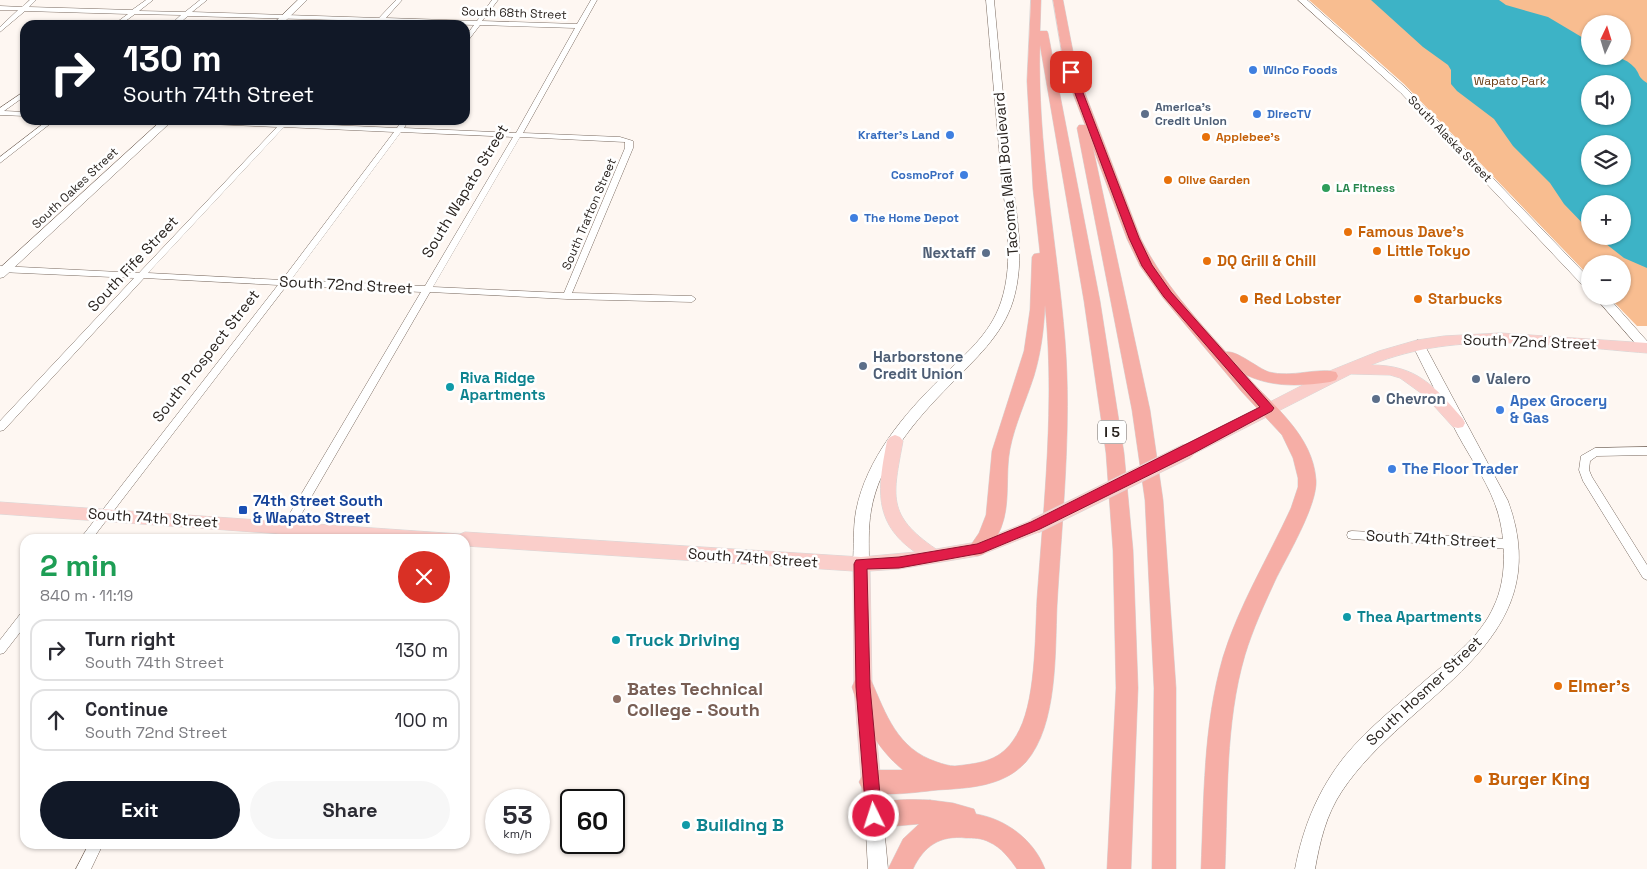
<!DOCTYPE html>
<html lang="en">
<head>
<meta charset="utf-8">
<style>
  :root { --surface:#fff; --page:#f7f7f7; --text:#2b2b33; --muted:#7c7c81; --line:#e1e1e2; --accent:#111827 }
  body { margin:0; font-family:"Space Grotesk",sans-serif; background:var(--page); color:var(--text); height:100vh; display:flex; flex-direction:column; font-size:19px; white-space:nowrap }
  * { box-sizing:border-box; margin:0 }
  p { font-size:16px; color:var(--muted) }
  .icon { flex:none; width:28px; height:28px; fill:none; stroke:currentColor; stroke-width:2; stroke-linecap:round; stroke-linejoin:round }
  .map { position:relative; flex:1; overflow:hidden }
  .details { position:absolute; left:20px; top:534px; width:450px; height:315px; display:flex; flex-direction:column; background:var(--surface); border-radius:15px; box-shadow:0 1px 4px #0004 }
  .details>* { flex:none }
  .top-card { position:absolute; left:20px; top:20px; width:450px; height:105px; border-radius:15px; box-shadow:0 1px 4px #0004; background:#111827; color:#fff; overflow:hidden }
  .needle { width:32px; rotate:4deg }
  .fabs { position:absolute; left:1581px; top:15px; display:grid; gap:10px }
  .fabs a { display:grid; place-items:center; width:50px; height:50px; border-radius:50%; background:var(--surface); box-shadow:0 1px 4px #0004; font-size:25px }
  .speed { position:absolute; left:485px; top:789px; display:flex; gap:10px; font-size:25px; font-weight:700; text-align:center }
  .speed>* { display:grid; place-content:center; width:65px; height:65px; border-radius:50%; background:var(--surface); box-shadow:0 1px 4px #0004; line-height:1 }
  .speed small { font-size:12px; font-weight:400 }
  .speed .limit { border:2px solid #111; border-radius:8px; background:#fff; color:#111 }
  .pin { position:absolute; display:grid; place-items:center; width:42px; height:42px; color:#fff; margin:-21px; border-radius:10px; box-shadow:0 2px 8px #0006 }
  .me { position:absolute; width:55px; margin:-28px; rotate:356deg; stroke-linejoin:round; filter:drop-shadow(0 0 4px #0008) }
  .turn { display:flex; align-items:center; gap:18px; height:105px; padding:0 20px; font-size:22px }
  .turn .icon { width:65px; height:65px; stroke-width:2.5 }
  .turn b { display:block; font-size:35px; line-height:42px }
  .round { display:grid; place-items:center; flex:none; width:52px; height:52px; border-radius:26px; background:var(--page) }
  .overview { display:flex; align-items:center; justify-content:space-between; height:85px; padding:0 20px }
  h1 { font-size:30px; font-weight:700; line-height:38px; color:#1e9e55 }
  .action { display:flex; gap:10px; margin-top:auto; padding:10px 20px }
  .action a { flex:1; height:58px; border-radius:30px; background:var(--accent); color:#fff; font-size:20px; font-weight:700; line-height:58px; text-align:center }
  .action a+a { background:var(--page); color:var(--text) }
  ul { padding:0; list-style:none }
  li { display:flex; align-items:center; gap:15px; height:62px; margin:0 10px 8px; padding:0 10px; border:2px solid var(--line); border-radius:15px }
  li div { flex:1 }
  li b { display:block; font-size:19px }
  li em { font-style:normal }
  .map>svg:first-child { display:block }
</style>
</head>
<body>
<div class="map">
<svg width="1647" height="869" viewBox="0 0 1647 869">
  <rect width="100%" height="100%" fill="#fef7f2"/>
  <path fill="#f8bd90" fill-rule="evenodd" d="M1309,0H1647V326H1637L1608,296H1622V264H1590V277L1404,84ZM1590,24H1622V56H1590ZM1590,84H1622V116H1590ZM1590,144H1622V176H1590ZM1590,204H1622V236H1590Z"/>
  <path fill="#3db3c6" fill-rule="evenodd" d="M1371,0H1499L1506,5L1548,17L1590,42V56C1606,56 1623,54 1635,68C1641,76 1637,76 1647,83V268L1624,258L1596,236H1622V204H1590V231L1564,204L1550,183L1513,146L1494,119L1457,91L1451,84V70L1448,65L1423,47ZM1590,84H1622V116H1590ZM1590,144H1622V176H1590Z"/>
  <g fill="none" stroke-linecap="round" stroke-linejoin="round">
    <defs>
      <g id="street">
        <path d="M30,0H36L29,7L132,10L146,0H153L139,11L185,12L200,0H207L192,12L379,18L396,0H402L386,18L477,21L492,0H498L482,21L577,24L591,0H597L523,133L620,137L633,141V148L572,293L692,296L696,299L692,302L567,299L430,292L295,525H302L303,528L297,539H286L290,531H283L282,528L283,525L421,292L287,285L92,539H80L278,285L144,278L4,430L0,431V421L134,278L0,272V266L139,273L277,127L164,122L161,120L280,123L284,121L287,123L397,128L402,120H409L404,128L516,133L575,28L480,25L467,42L465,43V37L474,25L382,22L378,25L375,23L376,21L188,16L177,25H170L181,15L135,14L120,25H113L128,14L25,11L0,32V27L18,10H0V6L22,7ZM284,127L394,132L282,280L148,273ZM401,132L513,137L425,286L291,280ZM520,137L625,142V148L564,293L433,287Z"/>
        <polygon points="25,91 25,96 4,111 25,112 25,116 0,115 0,108"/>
        <polygon points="48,120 55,120 0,163 0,157"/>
        <polygon points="1647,447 1647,455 1597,456 1590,461 1589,470 1592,477 1647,565 1647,580 1643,578 1583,481 1579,470 1581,456 1595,448"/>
        <polygon points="1352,531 1510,539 1514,541 1516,544 1514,547 1510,549 1352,539 1348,538 1347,535 1348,532"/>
        <polygon points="25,612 25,626 4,653 0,654 0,640 21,613"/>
        <polygon points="89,844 103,844 91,869 76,869"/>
      </g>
      <g id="secondary">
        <polygon points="298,0 307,0 281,25 272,25"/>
        <path d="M986,0H994C999,57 1005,113 1011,170C1016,213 1026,258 1013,301C1002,336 975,359 950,385C916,419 879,462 871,511C868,528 869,546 869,564L866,569L861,570L856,569L853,564C854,546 853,528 856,511C866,459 904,414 941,378C964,355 990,335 1001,302C1015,260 1005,213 1001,170C996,113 991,57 986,0Z"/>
        <polygon points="1298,0 1307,0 1407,89 1590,279 1590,290 1586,289 1401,93"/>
        <polygon points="162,120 173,120 4,277 0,278 0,268"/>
        <polygon points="1594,296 1607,296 1647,341 1647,352 1642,351"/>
        <path d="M1418,340L1424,344L1508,501C1561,645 1407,693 1342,791C1326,815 1320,841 1315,869H1295C1303,827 1318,790 1345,756C1369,727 1400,703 1428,678C1452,658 1481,636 1494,606C1507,579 1506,541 1498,513C1490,485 1472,461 1458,435C1442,405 1427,374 1412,344Z"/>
        <polygon points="874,807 881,809 883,816 888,869 868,869 865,816 867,809"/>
      </g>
      <g id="primary">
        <path d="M1501,333L1647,343V353C1555,346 1459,329 1371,365C1417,365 1434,386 1463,419L1465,423L1463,427L1458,428L1453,427L1425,396L1400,378L1390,375L1351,374L1192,455L1187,457L1182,455L1179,451L1182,447L1332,370L1379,351L1417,340L1444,336Z"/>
        <path d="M895,435L900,437L903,441C893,496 886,515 936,549L977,542L1035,519L1041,521L1043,526L1041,531L978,556L899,569L870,571L872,687L884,816L881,823L874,826L867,823L864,816L854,687L853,571L465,546V539H353L0,514V502L460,534L465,532L861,557L915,552C872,522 878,487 887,441L890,437Z"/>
      </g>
      <g id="highway">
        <path d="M1031,0H1041L1040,31H1047L1048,33L1100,301L1124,453L1133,550L1138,688L1131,869H1107L1116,688L1113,550L1106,453L1084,301L1040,45C1037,144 1057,242 1065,340C1072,428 1062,518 1057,606C1055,652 1058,725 1026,762C1003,787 969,788 938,790C917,792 882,798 863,790L859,782L863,774L871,770H903C876,748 862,719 852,687L855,680L863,677L871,680C886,714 897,749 937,762C943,764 949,766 955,766C982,763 1001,761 1016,736C1036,705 1035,637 1037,599C1044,501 1055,403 1045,305C1044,329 1041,353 1034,376C1026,401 1015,424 1010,449C1005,475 1011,503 1001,528C995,541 988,560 971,555L968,549L979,533L986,515L992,451L1024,351L1030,310L1032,257L1034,254L1040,253L1033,189L1027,81Z"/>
        <path d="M1053,0H1063L1077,72L1141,239C1163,283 1194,316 1226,352C1237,350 1257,368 1269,372C1292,378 1318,367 1336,372L1338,376L1336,380L1330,382C1301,386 1274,388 1246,375C1273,406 1313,435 1316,480C1318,505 1286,558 1275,581C1264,605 1253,629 1245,655C1225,723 1228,798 1225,869H1201C1204,798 1203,726 1223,657C1239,605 1268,558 1291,508L1298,487V478L1293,458L1282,435L1241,391L1163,298L1140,266L1127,239L1093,148L1150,410L1163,500L1176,688V869H1152L1154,688L1145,500L1132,410L1077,128L1079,125H1085L1070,86L1067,83Z"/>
        <path d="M930,800L953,803L974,809L976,814C1006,819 1034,840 1045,869H1017C1010,859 1001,847 989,842C982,838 973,838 966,838C940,835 924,846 913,869H888L903,839L919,824L874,828L865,825L862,816L865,807C885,799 909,799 930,800Z"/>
      </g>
    </defs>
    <use href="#street" stroke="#7a6b61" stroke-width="1"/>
    <use href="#secondary" stroke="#7a6b61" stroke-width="1"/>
    <use href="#primary" stroke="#d8d7d7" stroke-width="1"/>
    <use href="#highway" stroke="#d8d7d7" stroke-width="1"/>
    <use href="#street" fill="#fff" fill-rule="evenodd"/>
    <use href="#secondary" fill="#fff" fill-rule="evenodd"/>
    <use href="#primary" fill="#faceca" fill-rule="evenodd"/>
    <use href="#highway" fill="#f6aea6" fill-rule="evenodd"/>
    <defs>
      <polyline id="primary-bridge" points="1035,526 1187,451"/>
    </defs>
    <use href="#primary-bridge" stroke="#d8d7d7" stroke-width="16" stroke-linecap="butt"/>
    <use href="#primary-bridge" stroke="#faceca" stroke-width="15"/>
  </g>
  <polygon fill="#e11d48" stroke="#92132f" points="1071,70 1075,72 1139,238 1152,265 1171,292 1274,408 1272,411 1192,454 1040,529 982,553 899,568 867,569 870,687 882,816 879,822 874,824 868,822 866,816 856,687 854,564 856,560 899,557 977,544 1031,522 1260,407 1164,297 1142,266 1129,238 1067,72"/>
  <g fill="#3f7fe0" stroke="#fff" stroke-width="2">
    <circle cx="1253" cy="70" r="5"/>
    <circle cx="1257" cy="114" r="5"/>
    <circle cx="950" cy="135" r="5"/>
    <circle cx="964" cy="175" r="5"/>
    <circle cx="854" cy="218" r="5"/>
    <circle cx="1500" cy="410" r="5"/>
    <circle cx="1392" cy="469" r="5"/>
  </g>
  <g fill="#5c6f8a" stroke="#fff" stroke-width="2">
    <circle cx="1145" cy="114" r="5"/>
    <circle cx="986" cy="253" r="5"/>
    <circle cx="863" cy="366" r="5"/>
    <circle cx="1476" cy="379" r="5"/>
    <circle cx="1376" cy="399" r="5"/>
  </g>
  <g fill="#e8710a" stroke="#fff" stroke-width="2">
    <circle cx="1206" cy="137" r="5"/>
    <circle cx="1168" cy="180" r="5"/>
    <circle cx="1348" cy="232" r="5"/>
    <circle cx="1377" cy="251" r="5"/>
    <circle cx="1207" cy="261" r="5"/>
    <circle cx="1244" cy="299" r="5"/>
    <circle cx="1418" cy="299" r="5"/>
    <circle cx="1558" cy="686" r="5"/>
    <circle cx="1478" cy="779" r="5"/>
  </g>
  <circle fill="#2e9e5b" stroke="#fff" stroke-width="2" cx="1326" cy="188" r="5"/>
  <g fill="#0f9aa8" stroke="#fff" stroke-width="2">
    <circle cx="450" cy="387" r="5"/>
    <circle cx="1347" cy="617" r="5"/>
    <circle cx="616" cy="640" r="5"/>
    <circle cx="686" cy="825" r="5"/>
  </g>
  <rect fill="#1a4fb4" stroke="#fff" stroke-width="2" x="238" y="505" width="10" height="10" rx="2.5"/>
  <circle fill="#8d6e63" stroke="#fff" stroke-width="2" cx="617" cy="699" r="5"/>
  <g text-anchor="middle" stroke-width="5" stroke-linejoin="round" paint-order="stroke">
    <g font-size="12" fill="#29231f" stroke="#fff">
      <text transform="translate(514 13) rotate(2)" y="4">South 68th Street</text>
      <text transform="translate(1450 139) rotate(46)" y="4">South Alaska Street</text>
      <text transform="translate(75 188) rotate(-43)" y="4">South Oakes Street</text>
      <text transform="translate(589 214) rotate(-67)" y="4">South Trafton Street</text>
    </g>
    <g font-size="12" font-weight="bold" fill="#366cbe" stroke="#fff" text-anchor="start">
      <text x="1263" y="74">WinCo Foods</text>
      <text x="1267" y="118">DirecTV</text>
      <text x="940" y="139" text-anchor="end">Krafter's Land</text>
      <text x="954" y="179" text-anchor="end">CosmoProf</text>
      <text x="864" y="222">The Home Depot</text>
    </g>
    <g font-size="12" fill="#6c4019" stroke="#fff">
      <text x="1510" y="85">Wapato Park</text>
    </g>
    <g font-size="12" font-weight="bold" fill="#4e5e75" stroke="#fff" text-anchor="start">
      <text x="1155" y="111">America's<tspan x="1155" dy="14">Credit Union</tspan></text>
    </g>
    <g font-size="12" font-weight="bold" fill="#c56008" stroke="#fff" text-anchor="start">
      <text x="1216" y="141">Applebee's</text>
      <text x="1178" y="184">Olive Garden</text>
    </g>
    <g font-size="12" font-weight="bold" fill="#27864d" stroke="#fff" text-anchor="start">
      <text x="1336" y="192">LA Fitness</text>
    </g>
    <rect fill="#fff" stroke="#696562" stroke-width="1" x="1098" y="420.5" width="28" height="23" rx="4"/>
    <g font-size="14" font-weight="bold" fill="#29231f">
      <text x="1112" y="437">I 5</text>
    </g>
    <g font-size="15" fill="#29231f" stroke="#fff">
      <text transform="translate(1006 174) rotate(-95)" y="5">Tacoma Mall Boulevard</text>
      <text transform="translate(465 191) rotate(-59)" y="5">South Wapato Street</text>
      <text transform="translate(133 264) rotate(-47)" y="5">South Fife Street</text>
      <text transform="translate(346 285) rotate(3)" y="5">South 72nd Street</text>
      <text transform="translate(1530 342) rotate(2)" y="5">South 72nd Street</text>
      <text transform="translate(206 356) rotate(-52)" y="5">South Prospect Street</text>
      <text transform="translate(153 518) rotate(4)" y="5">South 74th Street</text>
      <text transform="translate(1431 539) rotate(3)" y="5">South 74th Street</text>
      <text transform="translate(753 558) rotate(4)" y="5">South 74th Street</text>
      <text transform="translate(1424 691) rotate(-43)" y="5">South Hosmer Street</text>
    </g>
    <g font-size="15" font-weight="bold" fill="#c56008" stroke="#fff" text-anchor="start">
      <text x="1358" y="237">Famous Dave's</text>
      <text x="1387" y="256">Little Tokyo</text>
      <text x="1217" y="266">DQ Grill &amp; Chill</text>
      <text x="1254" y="304">Red Lobster</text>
      <text x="1428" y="304">Starbucks</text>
    </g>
    <g font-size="15" font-weight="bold" fill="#4e5e75" stroke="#fff" text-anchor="start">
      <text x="976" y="258" text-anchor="end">Nextaff</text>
      <text x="873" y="362">Harborstone<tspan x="873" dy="17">Credit Union</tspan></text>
      <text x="1486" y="384">Valero</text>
      <text x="1386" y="404">Chevron</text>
    </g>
    <g font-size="15" font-weight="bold" fill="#0d838f" stroke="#fff" text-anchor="start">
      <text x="460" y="383">Riva Ridge<tspan x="460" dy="17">Apartments</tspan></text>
      <text x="1357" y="622">Thea Apartments</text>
    </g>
    <g font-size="15" font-weight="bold" fill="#366cbe" stroke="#fff" text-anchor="start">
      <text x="1510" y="406">Apex Grocery<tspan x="1510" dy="17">&amp; Gas</tspan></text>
      <text x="1402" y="474">The Floor Trader</text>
    </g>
    <g font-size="15" font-weight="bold" fill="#164399" stroke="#fff" text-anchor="start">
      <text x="253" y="506">74th Street South<tspan x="253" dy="17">&amp; Wapato Street</tspan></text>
    </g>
    <g font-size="18" font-weight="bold" fill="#0d838f" stroke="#fff" text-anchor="start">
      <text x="626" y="646">Truck Driving</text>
      <text x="696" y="831">Building B</text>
    </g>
    <g font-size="18" font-weight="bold" fill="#c56008" stroke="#fff" text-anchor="start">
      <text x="1568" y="692">Elmer's</text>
      <text x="1488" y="785">Burger King</text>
    </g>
    <g font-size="18" font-weight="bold" fill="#785e54" stroke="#fff" text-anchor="start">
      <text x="627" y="695">Bates Technical<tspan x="627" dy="21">College - South</tspan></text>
    </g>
  </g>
</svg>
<div class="fabs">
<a><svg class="needle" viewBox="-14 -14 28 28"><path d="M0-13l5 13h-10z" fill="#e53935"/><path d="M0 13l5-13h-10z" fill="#7c7c81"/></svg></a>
<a><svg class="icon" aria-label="sound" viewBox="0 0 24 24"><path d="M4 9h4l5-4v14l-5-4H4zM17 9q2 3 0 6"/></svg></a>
<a><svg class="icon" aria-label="layers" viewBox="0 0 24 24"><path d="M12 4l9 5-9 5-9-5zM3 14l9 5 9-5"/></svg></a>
<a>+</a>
<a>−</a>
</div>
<div class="speed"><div>53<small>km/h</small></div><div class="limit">60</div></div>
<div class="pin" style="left:1071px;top:72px;background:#d93025"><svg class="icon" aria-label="arrive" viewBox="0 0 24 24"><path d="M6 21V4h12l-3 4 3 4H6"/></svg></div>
<svg class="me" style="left:874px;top:816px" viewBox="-20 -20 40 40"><circle r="17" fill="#e11d48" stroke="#fff" stroke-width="3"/><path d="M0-11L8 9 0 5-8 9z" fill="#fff"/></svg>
<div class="top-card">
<div class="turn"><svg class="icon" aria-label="right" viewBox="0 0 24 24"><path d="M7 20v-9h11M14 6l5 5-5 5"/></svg><div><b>130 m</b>South 74th Street</div></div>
</div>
<section class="details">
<div class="overview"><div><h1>2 min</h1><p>840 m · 11:19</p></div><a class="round" style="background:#d93025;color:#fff"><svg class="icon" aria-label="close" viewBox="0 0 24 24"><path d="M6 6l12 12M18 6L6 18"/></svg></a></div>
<ul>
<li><svg class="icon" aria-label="right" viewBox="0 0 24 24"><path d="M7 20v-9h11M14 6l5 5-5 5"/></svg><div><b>Turn right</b><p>South 74th Street</p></div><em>130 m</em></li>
<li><svg class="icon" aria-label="ahead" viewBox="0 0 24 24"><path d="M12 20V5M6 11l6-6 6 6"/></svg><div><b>Continue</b><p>South 72nd Street</p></div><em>100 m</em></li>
</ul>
<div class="action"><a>Exit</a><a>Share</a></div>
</section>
</div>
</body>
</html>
